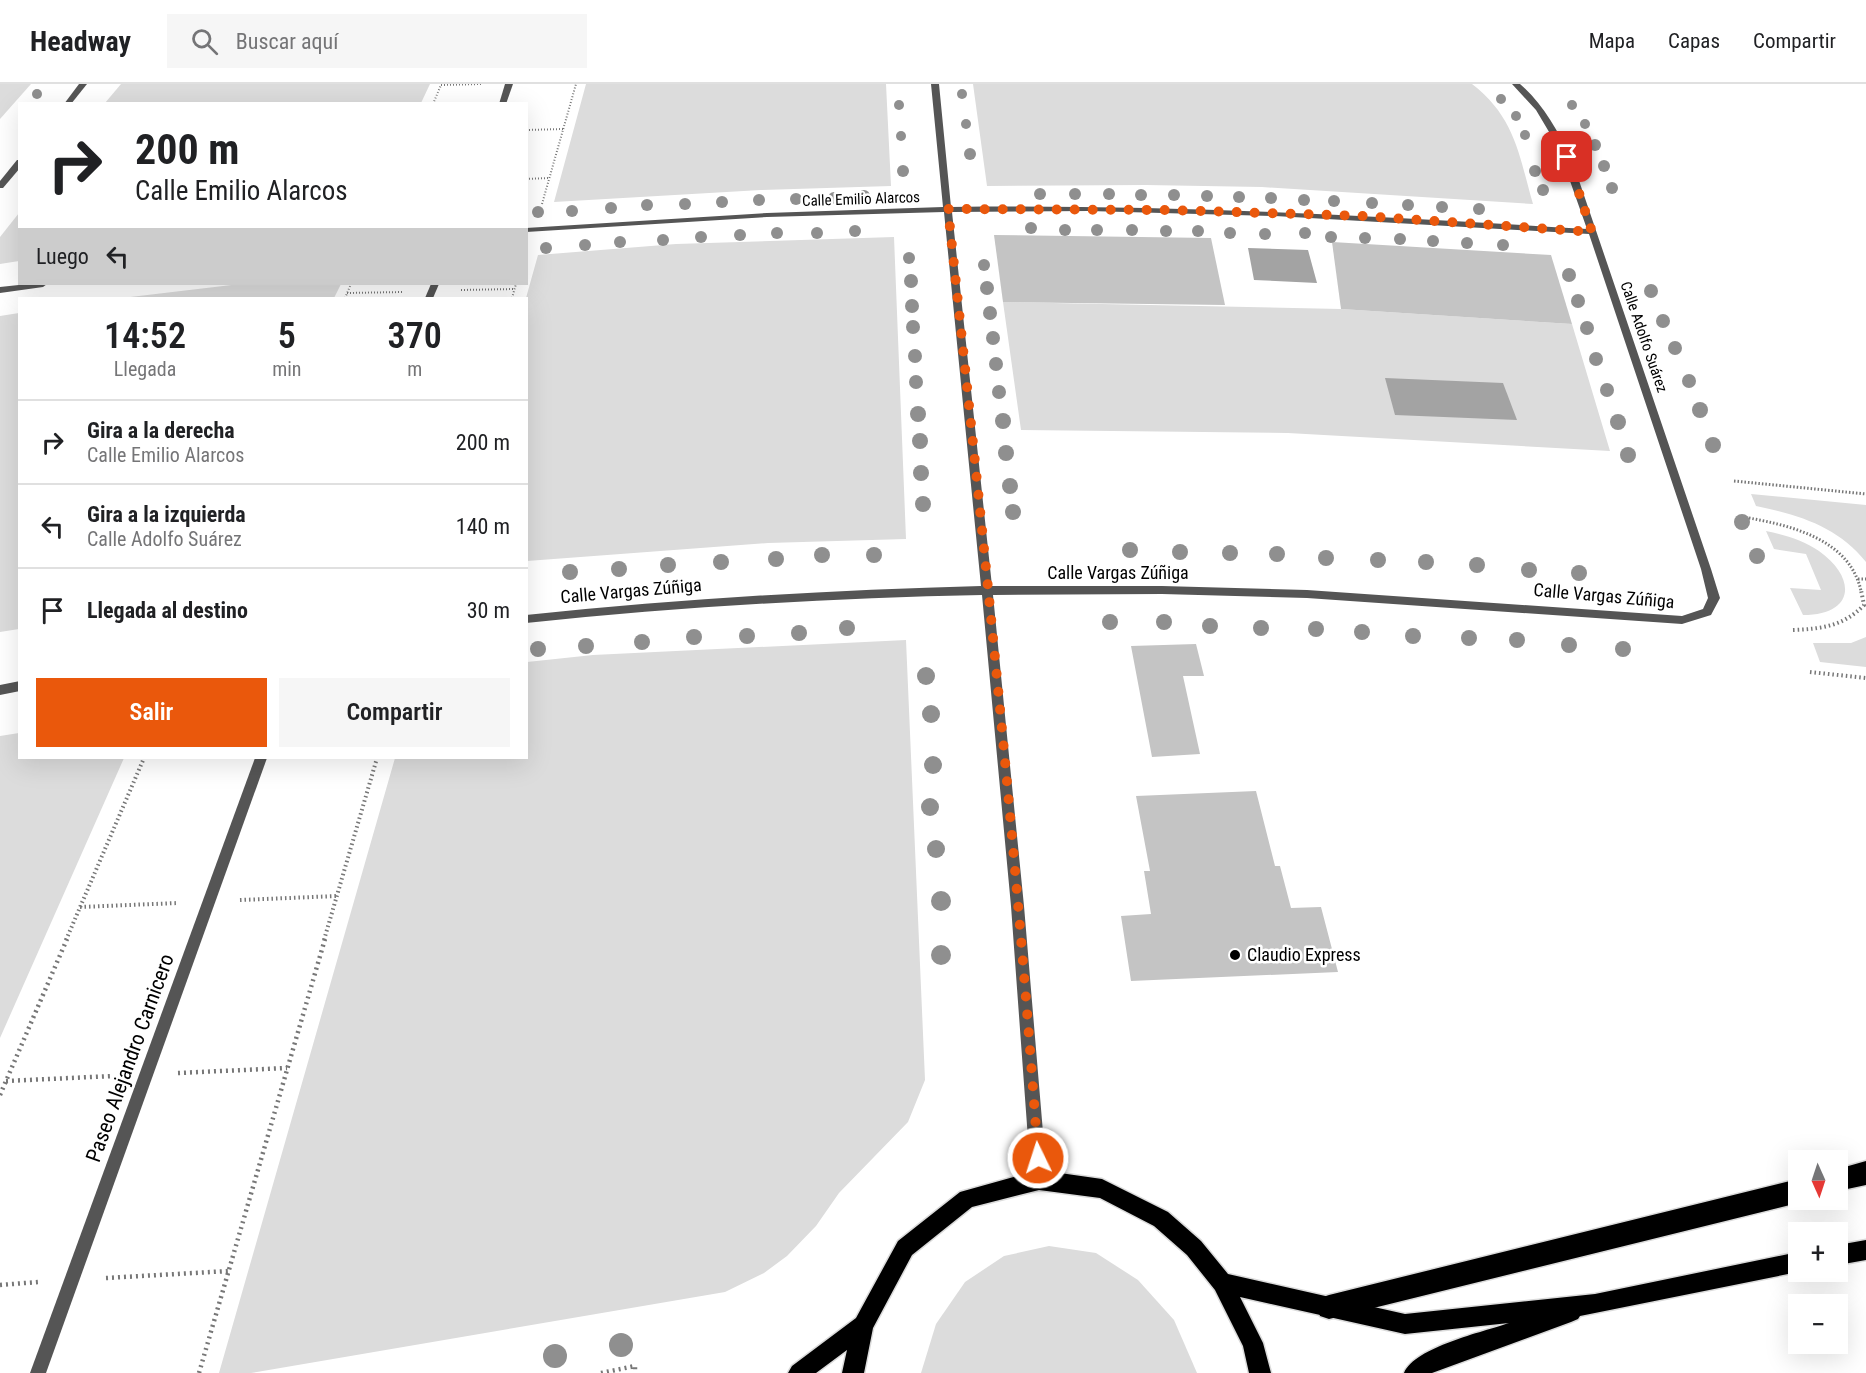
<!DOCTYPE html>
<html lang="es">
<head>
<meta charset="utf-8">
<style>
  :root { --surface:#fff; --page:#f6f6f6; --text:#202124; --muted:#757577; --line:#e0e0e0; --accent:#ea580c }
  body { margin:0; font-family:"Roboto Condensed",sans-serif; background:var(--page); color:var(--text); height:100vh; display:flex; flex-direction:column; font-size:22px; white-space:nowrap }
  * { box-sizing:border-box; margin:0 }
  p { font-size:20px; color:var(--muted) }
  .icon { flex:none; width:33px; height:33px; fill:none; stroke:currentColor; stroke-width:2; stroke-linecap:round; stroke-linejoin:round }
  .map { position:relative; flex:1; overflow:hidden }
  .drawer { position:absolute; left:18px; top:213px; width:510px; height:462px; display:flex; flex-direction:column; background:var(--surface); border-radius:0px; box-shadow:0 6px 24px #0002 }
  .drawer>* { flex:none }
  .banner { position:absolute; left:18px; top:18px; width:510px; height:183px; border-radius:0px; box-shadow:0 6px 24px #0002; background:#fff; color:var(--text); overflow:hidden }
  .needle { width:39px; rotate:177deg }
  .buttons { position:absolute; left:1788px; top:1066px; display:grid; gap:12px }
  .buttons a { display:grid; place-items:center; width:60px; height:60px; border-radius:0px; background:var(--surface); box-shadow:0 6px 24px #0002; font-size:30px }
  .pin { position:absolute; display:grid; place-items:center; width:51px; height:51px; color:#fff; margin:-26px; border-radius:12px; box-shadow:0 3px 9px #0006 }
  .me { position:absolute; width:66px; margin:-33px; rotate:356deg; stroke-linejoin:round; filter:drop-shadow(0 0 4px #0008) }
  .turn { display:flex; align-items:center; gap:21px; height:126px; padding:0 18px; font-size:27px }
  .turn .icon { width:78px; height:78px; stroke-width:2.5 }
  .turn b { display:block; font-size:42px; line-height:51px }
  .then { display:flex; align-items:center; height:57px; padding:0 18px; background:#0003; gap:12px; font-size:22px }
  .eta { display:flex; justify-content:space-evenly; align-items:center; height:102px; text-align:center }
  .eta b { font-size:36px; font-weight:600; line-height:42px }
  .cta { display:flex; gap:12px; margin-top:auto; padding:12px 18px }
  .cta a { flex:1; height:69px; border-radius:0px; background:var(--accent); color:#fff; font-size:24px; font-weight:600; line-height:69px; text-align:center }
  .cta a+a { background:var(--page); color:var(--text) }
  ul { padding:0; list-style:none }
  li { display:flex; align-items:center; gap:18px; height:84px; padding:0 18px; border-top:2px solid var(--line) }
  li div { flex:1 }
  li b { display:block; font-size:22px }
  li em { font-style:normal }
  header { display:flex; align-items:center; gap:36px; box-sizing:border-box; height:84px; padding:0 30px; background:var(--surface); border-bottom:2px solid var(--line) }
  header strong { font-size:28px }
  nav { display:flex; gap:33px; margin-inline-start:auto; font-size:21px }
  .search { width:420px; height:54px; background:var(--page); display:flex; align-items:center; gap:15px; box-sizing:border-box; padding:0 21px; border-radius:0px; color:var(--muted); font-size:22px }
  .map>svg:first-child { display:block }
</style>
</head>
<body>
<header>
<strong>Headway</strong>
<div class="search"><svg class="icon" aria-label="search" viewBox="0 0 24 24"><circle cx="10" cy="10" r="6"/><path d="M15 15l6 6"/></svg>Buscar aquí</div>
<nav><a>Mapa</a><a>Capas</a><a>Compartir</a></nav>
</header>
<div class="map">
<svg width="1866" height="1289" viewBox="0 0 1866 1289">
  <rect width="100%" height="100%" fill="#fff"/>
  <g fill="#dcdcdc">
    <polygon points="0,0 31,0 0,35"/>
    <polygon points="121,0 430,0 421,19 105,19"/>
    <polygon points="586,0 886,0 891,102 761,106 554,118"/>
    <path d="M973,0H1472C1515,33 1519,71 1533,120L1262,103L1146,101L987,102Z"/>
    <polygon points="19,129 19,177 0,180 0,153"/>
    <polygon points="894,153 906,455 768,459 527,477 526,214 538,171 676,160"/>
    <polygon points="240,200 341,200 334,214 122,214"/>
    <polygon points="1003,218 1341,225 1572,240 1610,367 1288,349 1021,346"/>
    <polygon points="19,229 19,545 0,548 0,232"/>
    <path d="M1751,410L1866,421V478C1838,443 1800,431 1756,422Z"/>
    <path d="M1766,447C1785,451 1803,456 1819,467C1857,494 1855,531 1803,531L1790,504L1821,506L1806,470L1774,465Z"/>
    <polygon points="1866,553 1866,583 1820,578 1813,559 1851,559"/>
    <polygon points="906,556 925,996 908,1038 839,1109 816,1142 787,1172 764,1189 725,1208 251,1289 219,1289 395,674 526,674 527,578 593,571"/>
    <polygon points="19,649 20,674 124,674 0,954 0,652"/>
    <polygon points="1049,1162 1096,1169 1138,1196 1174,1236 1197,1289 921,1289 936,1240 965,1198 1004,1172"/>
  </g>
  <g fill="#a3a3a3">
    <polygon points="1248,164 1308,166 1317,199 1254,196"/>
    <polygon points="1385,294 1503,299 1517,336 1395,331"/>
  </g>
  <g fill="#c4c4c4">
    <polygon points="994,151 1211,154 1225,221 1003,218"/>
    <polygon points="1332,158 1551,171 1572,240 1341,225"/>
    <polygon points="1196,560 1204,592 1183,592 1200,670 1152,673 1131,562"/>
    <polygon points="1256,707 1275,782 1280,782 1291,824 1321,823 1338,888 1131,897 1121,832 1151,830 1144,787 1150,787 1136,712"/>
  </g>
  <g fill="none" stroke-linecap="round" stroke-linejoin="round">
    <defs>
      <g id="primary">
        <path d="M1039,1086L1102,1095L1168,1128L1201,1157L1228,1190L1405,1230L1595,1210L1798,1168V1188L1580,1232L1578,1235L1571,1238L1432,1289H1404C1415,1263 1483,1248 1509,1239L1405,1250L1240,1213L1263,1259L1271,1289H1249L1243,1262L1215,1206L1187,1171L1154,1142L1100,1114L1039,1106L972,1123L912,1171L873,1244L864,1289H842L847,1266L816,1289H788L792,1282L856,1234L898,1157L960,1108Z"/>
        <polygon points="1866,1156 1866,1176 1838,1181 1838,1161"/>
      </g>
      <g id="highway">
        <polygon points="1866,1077 1866,1101 1838,1107 1838,1085"/>
        <polygon points="1798,1095 1798,1116 1804,1116 1798,1119 1329,1235 1320,1232 1317,1223 1320,1214 1329,1211"/>
      </g>
    </defs>
    <use href="#primary" stroke="#dbdbdb" stroke-width="3"/>
    <use href="#highway" stroke="#dbdbdb" stroke-width="3"/>
    <g stroke="#777" stroke-width="2" stroke-dasharray="1 2" stroke-linecap="butt">
      <polyline points="441,1 482,0"/>
      <polyline points="433,20 441,1"/>
      <polyline points="526,46 563,45"/>
      <polyline points="526,95 549,94"/>
      <polyline points="542,120 576,0"/>
      <polyline points="461,206 514,205"/>
      <polyline points="347,209 403,208"/>
      <polyline points="345,214 351,200"/>
      <polyline points="512,214 516,200"/>
    </g>
    <g stroke="#777" stroke-width="3" stroke-dasharray="1.5 2" stroke-linecap="butt">
      <polyline points="1734,397 1866,410"/>
      <path d="M1749,434C1793,442 1850,456 1861,507"/>
      <polyline points="1858,495 1866,495"/>
    </g>
    <g stroke="#777" stroke-width="4" stroke-dasharray="1.5 3" stroke-linecap="butt">
      <path d="M1793,546C1821,545 1844,542 1864,521L1861,506"/>
      <polyline points="1810,588 1866,594"/>
      <polyline points="240,816 337,812"/>
      <polyline points="80,823 178,819"/>
      <polyline points="66,856 144,674"/>
      <polyline points="324,856 377,674"/>
    </g>
    <g stroke="#777" stroke-width="4.5" stroke-dasharray="2 4" stroke-linecap="butt">
      <polyline points="178,989 287,984"/>
      <polyline points="6,997 113,992"/>
      <polyline points="0,1011 67,855"/>
      <polyline points="106,1194 229,1187"/>
      <polyline points="0,1201 38,1198"/>
      <polyline points="199,1289 325,855"/>
      <polyline points="601,1289 635,1282 635,1289"/>
    </g>
    <g fill="#555" fill-rule="evenodd">
      <polygon points="79,0 87,0 71,20 64,20"/>
      <polygon points="505,0 513,0 506,20 499,20"/>
      <path d="M931,0H939L951,123C1164,120 1375,132 1587,145L1558,63L1536,26L1512,0H1520C1543,20 1557,46 1571,73L1711,485L1720,514L1711,531L1682,540L1307,514L1162,510L993,511L1024,822L1047,1096L1044,1101L1039,1104L1034,1101L1031,1096L1011,822L982,511C830,514 678,523 526,539V531C678,515 829,506 981,502L944,128L767,133L526,148V144L767,129L943,123ZM1089,127L1275,132L1589,150L1701,485L1708,514L1703,525L1682,532L1307,506L1162,502H992L952,128Z"/>
      <polygon points="17,76 20,76 20,84 3,104 0,104 0,97"/>
      <polygon points="28,200 47,200 43,203 0,209 0,203"/>
      <polygon points="431,200 439,200 433,214 425,214"/>
      <polygon points="20,597 20,607 0,611 0,601"/>
      <polygon points="255,674 267,674 46,1289 30,1289"/>
    </g>
    <use href="#primary" fill="#000" fill-rule="evenodd"/>
    <use href="#highway" fill="#000" fill-rule="evenodd"/>
  </g>
  <g fill="#8f8f8f">
    <circle cx="37" cy="10" r="5"/>
    <circle cx="962" cy="10" r="5"/>
    <circle cx="1501" cy="15" r="5"/>
    <circle cx="899" cy="21" r="5"/>
    <circle cx="1572" cy="21" r="5"/>
    <circle cx="1516" cy="32" r="5"/>
    <circle cx="966" cy="40" r="5"/>
    <circle cx="1585" cy="40" r="5"/>
    <circle cx="1525" cy="51" r="5"/>
    <circle cx="901" cy="52" r="5"/>
    <circle cx="1595" cy="61" r="6"/>
    <circle cx="970" cy="70" r="6"/>
    <circle cx="1604" cy="82" r="6"/>
    <circle cx="903" cy="87" r="6"/>
    <circle cx="1535" cy="87" r="6"/>
    <circle cx="1612" cy="104" r="6"/>
    <circle cx="1543" cy="106" r="6"/>
    <circle cx="1040" cy="110" r="6"/>
    <circle cx="1075" cy="110" r="6"/>
    <circle cx="1109" cy="110" r="6"/>
    <circle cx="1141" cy="111" r="6"/>
    <circle cx="1174" cy="111" r="6"/>
    <circle cx="864" cy="112" r="6"/>
    <circle cx="1207" cy="112" r="6"/>
    <circle cx="1239" cy="113" r="6"/>
    <circle cx="834" cy="114" r="6"/>
    <circle cx="1271" cy="114" r="6"/>
    <circle cx="796" cy="115" r="6"/>
    <circle cx="759" cy="116" r="6"/>
    <circle cx="1304" cy="116" r="6"/>
    <circle cx="1334" cy="117" r="6"/>
    <circle cx="722" cy="118" r="6"/>
    <circle cx="1372" cy="119" r="6"/>
    <circle cx="685" cy="120" r="6"/>
    <circle cx="647" cy="121" r="6"/>
    <circle cx="1408" cy="121" r="6"/>
    <circle cx="1442" cy="123" r="6"/>
    <circle cx="611" cy="124" r="6"/>
    <circle cx="1479" cy="125" r="6"/>
    <circle cx="572" cy="127" r="6"/>
    <circle cx="538" cy="128" r="6"/>
    <circle cx="1031" cy="144" r="6"/>
    <circle cx="1065" cy="146" r="6"/>
    <circle cx="1097" cy="146" r="6"/>
    <circle cx="1132" cy="146" r="6"/>
    <circle cx="855" cy="147" r="6"/>
    <circle cx="1166" cy="147" r="6"/>
    <circle cx="1198" cy="147" r="6"/>
    <circle cx="777" cy="149" r="6"/>
    <circle cx="817" cy="149" r="6"/>
    <circle cx="1230" cy="149" r="6"/>
    <circle cx="1305" cy="149" r="6"/>
    <circle cx="1265" cy="150" r="6"/>
    <circle cx="740" cy="151" r="6"/>
    <circle cx="701" cy="153" r="6"/>
    <circle cx="1331" cy="153" r="6"/>
    <circle cx="1365" cy="154" r="6"/>
    <circle cx="1400" cy="155" r="6"/>
    <circle cx="663" cy="156" r="6"/>
    <circle cx="1433" cy="157" r="6"/>
    <circle cx="620" cy="158" r="6"/>
    <circle cx="1467" cy="159" r="6"/>
    <circle cx="585" cy="161" r="6"/>
    <circle cx="1503" cy="161" r="6"/>
    <circle cx="546" cy="164" r="6"/>
    <circle cx="909" cy="174" r="6"/>
    <circle cx="984" cy="181" r="6"/>
    <circle cx="1569" cy="191" r="7"/>
    <circle cx="911" cy="197" r="7"/>
    <circle cx="987" cy="204" r="7"/>
    <circle cx="1651" cy="207" r="7"/>
    <circle cx="1578" cy="217" r="7"/>
    <circle cx="912" cy="222" r="7"/>
    <circle cx="990" cy="229" r="7"/>
    <circle cx="1663" cy="237" r="7"/>
    <circle cx="913" cy="243" r="7"/>
    <circle cx="1587" cy="244" r="7"/>
    <circle cx="993" cy="254" r="7"/>
    <circle cx="1675" cy="264" r="7"/>
    <circle cx="915" cy="272" r="7"/>
    <circle cx="1596" cy="275" r="7"/>
    <circle cx="996" cy="280" r="7"/>
    <circle cx="1689" cy="297" r="7"/>
    <circle cx="916" cy="298" r="7"/>
    <circle cx="1607" cy="306" r="7"/>
    <circle cx="999" cy="308" r="7"/>
    <circle cx="1700" cy="326" r="8"/>
    <circle cx="918" cy="330" r="8"/>
    <circle cx="1003" cy="337" r="8"/>
    <circle cx="1618" cy="338" r="8"/>
    <circle cx="920" cy="357" r="8"/>
    <circle cx="1713" cy="361" r="8"/>
    <circle cx="1006" cy="369" r="8"/>
    <circle cx="1628" cy="371" r="8"/>
    <circle cx="921" cy="389" r="8"/>
    <circle cx="1010" cy="402" r="8"/>
    <circle cx="923" cy="420" r="8"/>
    <circle cx="1013" cy="428" r="8"/>
    <circle cx="1742" cy="438" r="8"/>
    <circle cx="1130" cy="466" r="8"/>
    <circle cx="1180" cy="468" r="8"/>
    <circle cx="1230" cy="469" r="8"/>
    <circle cx="1277" cy="470" r="8"/>
    <circle cx="822" cy="471" r="8"/>
    <circle cx="874" cy="471" r="8"/>
    <circle cx="1757" cy="472" r="8"/>
    <circle cx="1326" cy="474" r="8"/>
    <circle cx="776" cy="475" r="8"/>
    <circle cx="1378" cy="476" r="8"/>
    <circle cx="721" cy="478" r="8"/>
    <circle cx="1426" cy="478" r="8"/>
    <circle cx="668" cy="481" r="8"/>
    <circle cx="1477" cy="481" r="8"/>
    <circle cx="619" cy="485" r="8"/>
    <circle cx="1529" cy="486" r="8"/>
    <circle cx="570" cy="488" r="8"/>
    <circle cx="1579" cy="489" r="8"/>
    <circle cx="1110" cy="538" r="8"/>
    <circle cx="1164" cy="538" r="8"/>
    <circle cx="1210" cy="542" r="8"/>
    <circle cx="847" cy="544" r="8"/>
    <circle cx="1261" cy="544" r="8"/>
    <circle cx="1316" cy="545" r="8"/>
    <circle cx="1362" cy="548" r="8"/>
    <circle cx="799" cy="549" r="8"/>
    <circle cx="747" cy="552" r="8"/>
    <circle cx="1413" cy="552" r="8"/>
    <circle cx="694" cy="553" r="8"/>
    <circle cx="1469" cy="554" r="8"/>
    <circle cx="1517" cy="556" r="8"/>
    <circle cx="642" cy="558" r="8"/>
    <circle cx="1569" cy="561" r="8"/>
    <circle cx="586" cy="562" r="8"/>
    <circle cx="538" cy="565" r="8"/>
    <circle cx="1623" cy="565" r="8"/>
    <circle cx="926" cy="592" r="9"/>
    <circle cx="931" cy="630" r="9"/>
    <circle cx="933" cy="681" r="9"/>
    <circle cx="930" cy="723" r="9"/>
    <circle cx="936" cy="765" r="9"/>
    <circle cx="941" cy="817" r="10"/>
    <circle cx="941" cy="871" r="10"/>
    <circle cx="621" cy="1261" r="12"/>
    <circle cx="555" cy="1272" r="12"/>
  </g>
  <g fill="none" stroke-linecap="round" stroke-linejoin="round">
    <path stroke="#ea580c" stroke-width="10" stroke-dasharray="0 18" d="M1038,1074C1016,757 982,441 948,125L1167,126L1364,132L1592,148L1567,73"/>
  </g>
  <circle fill="#000" stroke="#fff" stroke-width="2" cx="1235" cy="871" r="6"/>
  <g text-anchor="middle" stroke-width="5" stroke-linejoin="round" paint-order="stroke">
    <g font-size="15" fill="#000" stroke="#fff">
      <text transform="translate(861 115) rotate(-2)" y="5">Calle Emilio Alarcos</text>
      <text transform="translate(1644 253) rotate(71)" y="5">Calle Adolfo Suárez</text>
    </g>
    <g font-size="18" fill="#000" stroke="#fff">
      <text x="1118" y="495">Calle Vargas Zúñiga</text>
      <text transform="translate(631 507) rotate(-5)" y="6">Calle Vargas Zúñiga</text>
      <text transform="translate(1604 512) rotate(5)" y="6">Calle Vargas Zúñiga</text>
    </g>
    <g font-size="18" fill="#000" stroke="#fff" text-anchor="start">
      <text x="1247" y="877">Claudio Express</text>
    </g>
    <g font-size="21" fill="#000" stroke="#fff">
      <text transform="translate(130 974) rotate(-70)" y="7">Paseo Alejandro Carnicero</text>
    </g>
  </g>
</svg>
<div class="buttons">
<a><svg class="needle" viewBox="-14 -14 28 28"><path d="M0-13l5 13h-10z" fill="#e53935"/><path d="M0 13l5-13h-10z" fill="#757577"/></svg></a>
<a>+</a>
<a>−</a>
</div>
<div class="pin" style="left:1567px;top:73px;background:#d93025"><svg class="icon" aria-label="arrive" viewBox="0 0 24 24"><path d="M6 21V4h12l-3 4 3 4H6"/></svg></div>
<svg class="me" style="left:1038px;top:1074px" viewBox="-20 -20 40 40"><circle r="17" fill="#ea580c" stroke="#fff" stroke-width="3"/><path d="M0-11L8 9 0 5-8 9z" fill="#fff"/></svg>
<div class="banner">
<div class="turn"><svg class="icon" aria-label="right" viewBox="0 0 24 24"><path d="M7 20v-9h11M14 6l5 5-5 5"/></svg><div><b>200 m</b>Calle Emilio Alarcos</div></div>
<div class="then">Luego<svg class="icon" aria-label="left" viewBox="0 0 24 24"><path d="M17 20v-9H6M10 6l-5 5 5 5"/></svg></div>
</div>
<section class="drawer">
<div class="eta">
<div><b>14:52</b><p>Llegada</p></div>
<div><b>5</b><p>min</p></div>
<div><b>370</b><p>m</p></div>
</div>
<ul>
<li><svg class="icon" aria-label="right" viewBox="0 0 24 24"><path d="M7 20v-9h11M14 6l5 5-5 5"/></svg><div><b>Gira a la derecha</b><p>Calle Emilio Alarcos</p></div><em>200 m</em></li>
<li><svg class="icon" aria-label="left" viewBox="0 0 24 24"><path d="M17 20v-9H6M10 6l-5 5 5 5"/></svg><div><b>Gira a la izquierda</b><p>Calle Adolfo Suárez</p></div><em>140 m</em></li>
<li><svg class="icon" aria-label="arrive" viewBox="0 0 24 24"><path d="M6 21V4h12l-3 4 3 4H6"/></svg><div><b>Llegada al destino</b></div><em>30 m</em></li>
</ul>
<div class="cta"><a>Salir</a><a>Compartir</a></div>
</section>
</div>
</body>
</html>
